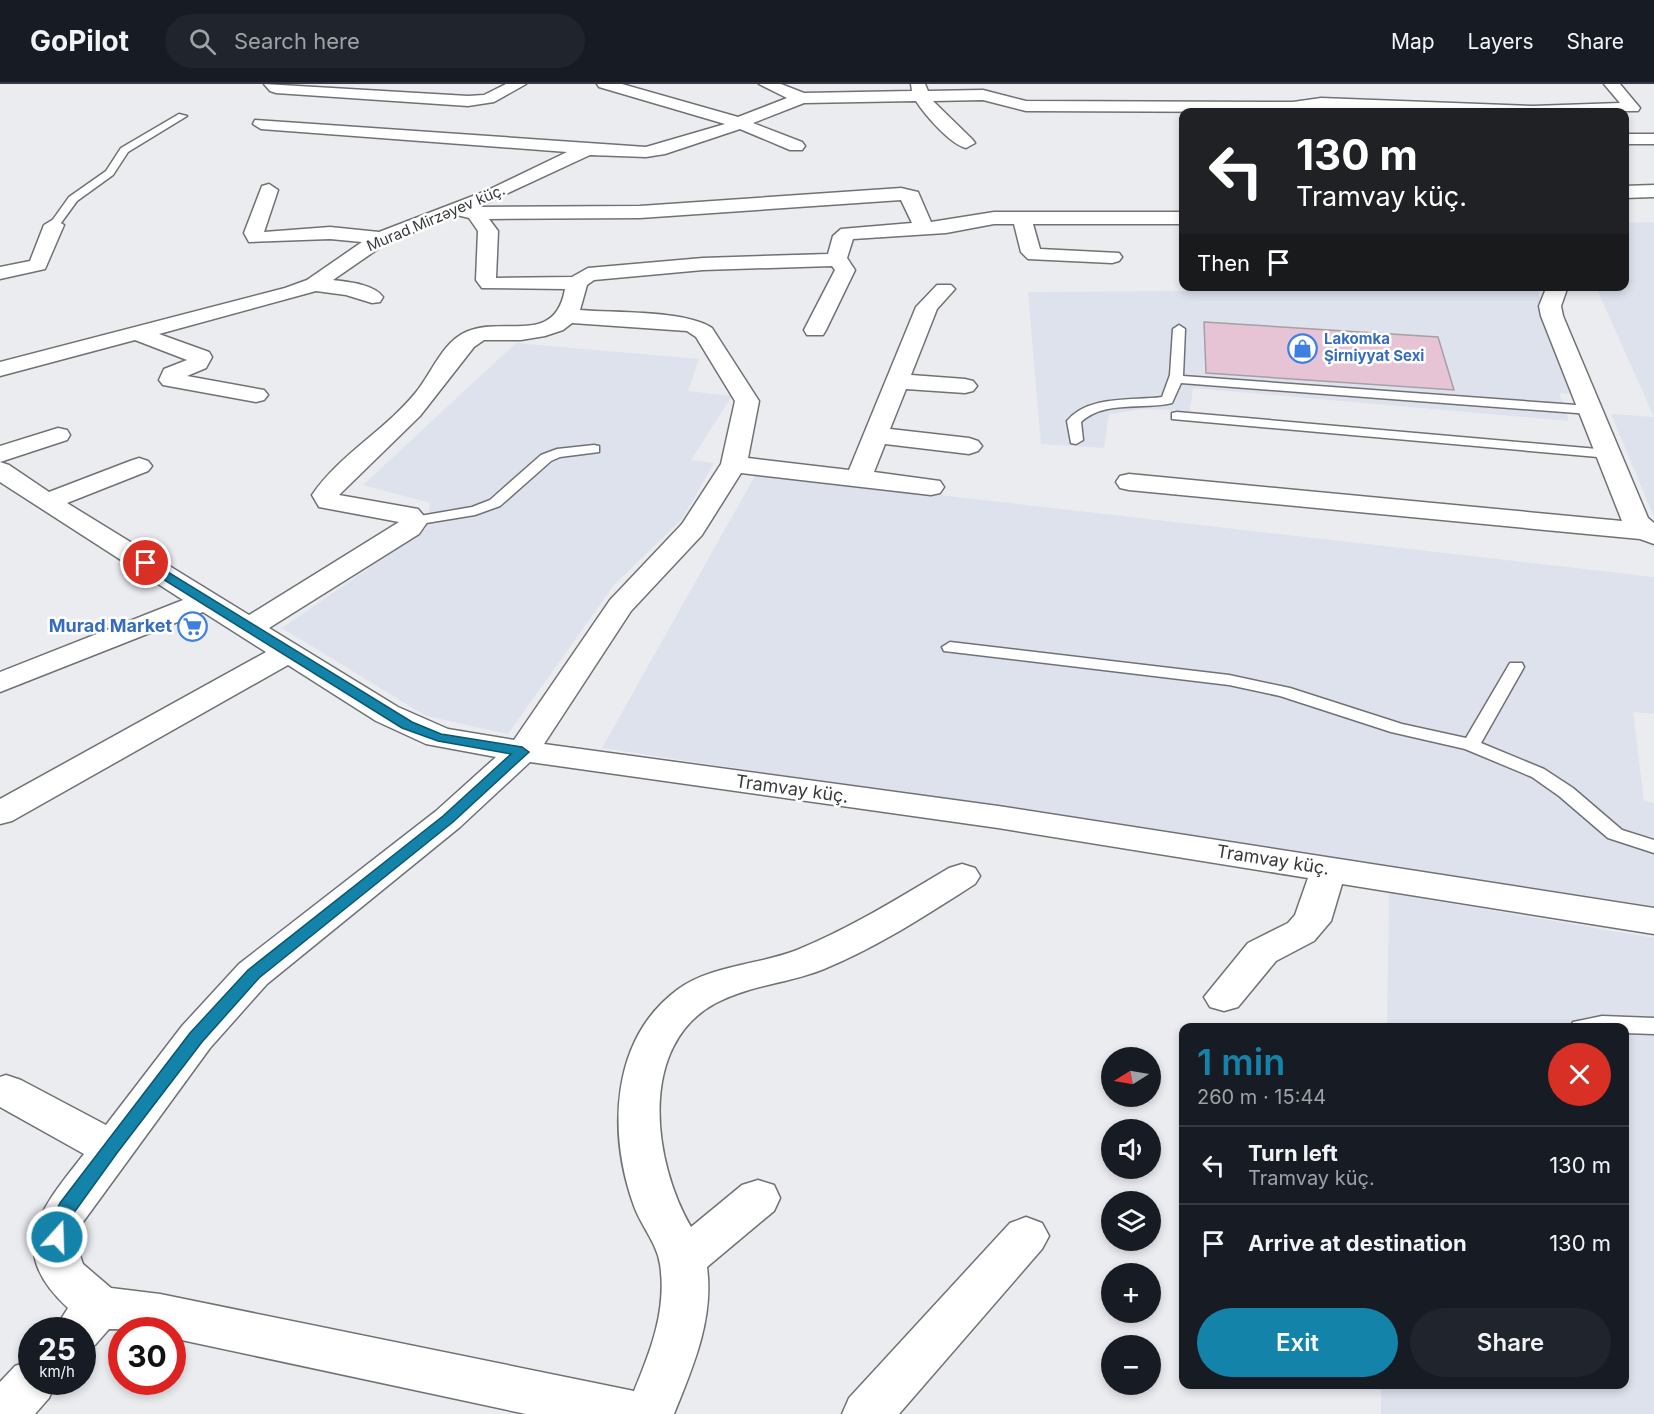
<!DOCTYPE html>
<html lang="en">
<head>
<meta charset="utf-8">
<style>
  :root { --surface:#171b24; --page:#20242c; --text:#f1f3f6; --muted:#9ea1a6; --line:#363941; --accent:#1483aa }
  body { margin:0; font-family:Inter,sans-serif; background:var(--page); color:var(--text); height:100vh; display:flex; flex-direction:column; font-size:22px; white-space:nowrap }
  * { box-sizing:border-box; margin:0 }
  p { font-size:20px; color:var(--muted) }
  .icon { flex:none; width:33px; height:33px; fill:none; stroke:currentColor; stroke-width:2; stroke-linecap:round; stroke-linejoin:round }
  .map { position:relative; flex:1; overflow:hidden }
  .sheet { position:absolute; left:1179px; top:939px; width:450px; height:366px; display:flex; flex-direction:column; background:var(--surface); border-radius:12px; box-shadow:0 3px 9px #0003 }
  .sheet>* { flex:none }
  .banner { position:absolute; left:1179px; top:24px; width:450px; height:183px; border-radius:12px; box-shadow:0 3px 9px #0003; background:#202124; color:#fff; overflow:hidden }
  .needle { width:39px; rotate:259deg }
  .tools { position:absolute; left:1101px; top:963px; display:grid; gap:12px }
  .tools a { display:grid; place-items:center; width:60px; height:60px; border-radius:50%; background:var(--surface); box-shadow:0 3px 9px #0003; font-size:30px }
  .speed { position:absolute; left:18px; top:1233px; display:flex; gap:12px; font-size:30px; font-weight:700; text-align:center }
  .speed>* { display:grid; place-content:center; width:78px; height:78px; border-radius:50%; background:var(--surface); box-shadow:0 3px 9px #0003; line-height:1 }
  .speed small { font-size:15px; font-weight:400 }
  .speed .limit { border:9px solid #d22; background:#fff; color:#111 }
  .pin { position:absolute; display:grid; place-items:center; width:51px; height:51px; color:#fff; margin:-26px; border:3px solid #fff; border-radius:50%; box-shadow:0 2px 6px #0007 }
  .me { position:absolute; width:66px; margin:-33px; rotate:20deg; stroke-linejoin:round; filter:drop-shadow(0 0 4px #0008) }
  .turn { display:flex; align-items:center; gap:21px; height:126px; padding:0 18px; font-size:27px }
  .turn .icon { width:78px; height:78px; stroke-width:2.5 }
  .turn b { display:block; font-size:42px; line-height:51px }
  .then { display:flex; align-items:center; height:57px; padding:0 18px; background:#0003; gap:12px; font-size:22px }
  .round { display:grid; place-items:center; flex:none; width:63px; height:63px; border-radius:32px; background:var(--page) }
  .summary { display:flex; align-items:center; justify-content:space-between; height:102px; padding:0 18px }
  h1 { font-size:36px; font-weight:600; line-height:45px; color:var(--accent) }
  .button { display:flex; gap:12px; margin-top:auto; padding:12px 18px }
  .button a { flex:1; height:69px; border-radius:36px; background:var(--accent); color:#fff; font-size:24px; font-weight:600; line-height:69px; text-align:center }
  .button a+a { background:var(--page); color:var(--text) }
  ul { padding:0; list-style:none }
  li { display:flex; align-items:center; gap:18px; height:78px; padding:0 18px; border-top:2px solid var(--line) }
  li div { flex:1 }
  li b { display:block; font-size:22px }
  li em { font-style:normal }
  header { display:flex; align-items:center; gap:36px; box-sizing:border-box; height:84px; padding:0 30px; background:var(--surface); border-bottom:2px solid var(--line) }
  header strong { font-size:28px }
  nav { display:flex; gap:33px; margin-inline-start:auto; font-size:21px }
  .search { width:420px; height:54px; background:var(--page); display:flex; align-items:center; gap:15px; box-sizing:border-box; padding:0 21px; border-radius:33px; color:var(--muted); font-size:22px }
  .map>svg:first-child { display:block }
</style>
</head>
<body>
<header>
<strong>GoPilot</strong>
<div class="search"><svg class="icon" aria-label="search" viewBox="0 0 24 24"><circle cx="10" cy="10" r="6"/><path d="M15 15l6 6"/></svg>Search here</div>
<nav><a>Map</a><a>Layers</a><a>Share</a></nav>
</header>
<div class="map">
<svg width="1654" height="1330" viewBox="0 0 1654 1330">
  <rect width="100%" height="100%" fill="#eaecf0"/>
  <g fill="#dde2ed">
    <polygon points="1654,138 1654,433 1611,330 1654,333 1596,203 1624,202 1625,139"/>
    <polygon points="1537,205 1573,310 1559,309 1569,337 1193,304 1190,327 1144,325 1109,330 1104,364 1041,360 1028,208"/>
    <polygon points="516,259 699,275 688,307 732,312 691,376 714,379 682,435 614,501 508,650 426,632 282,544 426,445 430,419 363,401"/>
    <polygon points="756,390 1654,493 1654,630 1633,628 1644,717 1654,719 1654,822 602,664"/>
    <polygon points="1389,809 1654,854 1654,1330 1381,1330 1381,1301 1624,1300 1624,944 1387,943"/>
  </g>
  <polygon fill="#e6c4d6" stroke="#a5a0a3" stroke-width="1.5" points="1204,238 1438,253 1454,306 1206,289"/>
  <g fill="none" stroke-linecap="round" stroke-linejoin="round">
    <defs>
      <g id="service">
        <polygon points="179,30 187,32 128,68 113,91 77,117 58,143 50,143 49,141 69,113 106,87 121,64"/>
        <polygon points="1534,202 1556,202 1562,206 1556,209"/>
        <path d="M1179,241L1185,245L1183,292L1590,322L1597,326L1590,330L1181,299L1172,319C1143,326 1104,316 1081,338L1083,356L1076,360L1071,359L1067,337C1088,311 1132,317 1162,313L1170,291L1173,245Z"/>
        <polygon points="1177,328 1609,366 1616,370 1609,374 1172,335 1172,329"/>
        <polygon points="594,361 599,362 599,368 560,373 551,377 500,422 475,431 414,441 407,437 414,433 472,423 490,416 541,371 557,365"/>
        <polygon points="950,558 1229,591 1290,604 1402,640 1466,654 1510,579 1522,579 1524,583 1481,659 1544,685 1573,704 1622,746 1654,756 1654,769 1608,754 1559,712 1532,693 1465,665 1391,648 1280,612 1229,601 944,567 942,563"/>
        <polygon points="1602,932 1654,934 1654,950 1624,949 1624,944 1570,944 1573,938"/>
      </g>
      <g id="minor">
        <polygon points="264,0 468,12 484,11 506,0 526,0 494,18 468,22 276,9 270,7"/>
        <path d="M597,0H622L738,33L787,14L759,0H781L804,9L912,7L911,0H925L928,7L983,6L1026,17L1293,18L1321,14L1533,22L1620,19L1604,0H1620L1640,24L1638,27L1442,28L1321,24L1293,28L1026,27L983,16L933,17L972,55L975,59L966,64C950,60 925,31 916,17L804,19L753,39L802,58L805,62L802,66H790L740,45L665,70L646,73L590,71L478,123L640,122L901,104L918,108L931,138L994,128H1184V140H1033L1040,165L1119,169L1122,173L1119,177L1112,179L1028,175L1021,168L1014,140H994L946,149L853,155L847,174L855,186L826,246L823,251H807L804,246L835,186L832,182L703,186L594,196L587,201L580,226C614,229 686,226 712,244L759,317L748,374L849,386L916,223L937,201H951L955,205L937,225L911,291L965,295L973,297L977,302L973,307L965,309L906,305L890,345L969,354L978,357L982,362L978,367L969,370L885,360L874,388L940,397L944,403L940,409L931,411L741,389L702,451L631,527L544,660L998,722L1654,824V850L1342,800L1331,837L1314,857L1276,877L1238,923L1224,927L1210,923L1204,913L1248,859L1288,839L1295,831L1308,794L998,744L530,678L460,743L267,900L210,964L83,1138L78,1166L83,1180L111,1204L160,1210L634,1307C651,1266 667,1225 660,1180C657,1159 641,1142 634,1122C608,1050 610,956 677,906C711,881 759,881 797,866C851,844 900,813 949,784L962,780L975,784L980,792L975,800C926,831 878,863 824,885C790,899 750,901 716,919C637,961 653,1078 691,1143L742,1101L758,1096L774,1101L780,1114L774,1127L707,1183C714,1235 693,1283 674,1330H526L172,1254V1246L109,1245L95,1261L82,1265V1246H54L68,1224C4,1165 41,1125 84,1070L0,1023V993L6,991L21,996L106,1041L182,942L239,880L436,727L496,673L426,660L376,637L288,581L12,737L0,740V715L266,568L203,528L0,608V588L183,516L0,398V378L9,381L49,408L130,377L139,374L148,377L152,382L148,387L67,419L249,531L399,438L319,423L312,411C340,370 386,346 417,307C432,288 443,258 466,248C503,231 555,263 565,205L482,204L476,196L478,147L469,134L457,131L388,158L333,196C348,198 374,200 383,213L380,218L372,219L346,211L316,207L159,250L209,268L212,273L206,284L187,292L264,306L268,311L264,316L256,318L163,301L159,296L164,285L187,276L135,256L0,292V278L285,204L307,196L362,158L330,155L249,158L244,149L262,102L269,100L278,106L264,148L330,143L379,148L486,107L567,68L261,45L253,40L255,36L646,63L725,40L599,3ZM901,116L912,139L841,145L833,152L828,170L703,174L588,184L572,193L496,194L498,147L489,135L640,134ZM572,239L687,247L696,253L735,317L721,380L682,440L610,516L514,656L448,645L398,623L269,544L419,450L428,437L418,425L339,411L420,332L474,263L484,256H521L545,252L563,246Z"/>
        <rect x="1624" y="50" width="30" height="10"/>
        <polygon points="1654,101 1654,113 1624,114 1624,102"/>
        <polygon points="54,135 64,141 45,185 0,195 0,183 30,177 44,141"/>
        <polygon points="1547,202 1568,202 1561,222 1563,232 1648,434 1654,439 1654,460 1640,455 1129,406 1120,404 1116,398 1120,392 1129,390 1622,437 1541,232 1539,222"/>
        <polygon points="58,344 67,346 70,351 67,356 0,378 0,362"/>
        <polygon points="1026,1133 1042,1139 1049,1152 1042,1165 899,1330 842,1330 849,1314 1010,1139"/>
        <polygon points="32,1276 32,1298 56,1298 49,1314 35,1330 0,1330 0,1298 15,1282"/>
      </g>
    </defs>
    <use href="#service" stroke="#707175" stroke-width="3"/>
    <use href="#minor" stroke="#707175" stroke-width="3"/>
    <use href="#service" fill="#fff" fill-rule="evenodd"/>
    <use href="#minor" fill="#fff" fill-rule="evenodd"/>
  </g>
  <path fill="#1483aa" stroke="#0d556e" stroke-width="1.5" d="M142,477H150L412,638L441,650L522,663L529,668L453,738L259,894L202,958L117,1069L73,1130L63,1158L57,1161L50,1158C43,1145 54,1131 60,1119L190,949L248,886L443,732L511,670L438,657L402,644L142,482Z"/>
  <defs>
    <symbol id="shop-ring" viewBox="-11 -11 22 22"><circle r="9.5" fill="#fff" stroke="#3f7fe0" stroke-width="1.5"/><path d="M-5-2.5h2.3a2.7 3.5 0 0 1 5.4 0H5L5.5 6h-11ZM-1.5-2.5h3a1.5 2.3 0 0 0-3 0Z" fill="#3f7fe0"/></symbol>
    <symbol id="supermarket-ring" viewBox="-11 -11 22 22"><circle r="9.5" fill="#fff" stroke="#3f7fe0" stroke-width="1.5"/><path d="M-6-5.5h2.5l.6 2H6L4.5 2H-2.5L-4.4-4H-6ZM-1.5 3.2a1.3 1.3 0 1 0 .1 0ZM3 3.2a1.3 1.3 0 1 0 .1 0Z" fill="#3f7fe0"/></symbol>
  </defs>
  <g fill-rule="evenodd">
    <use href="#shop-ring" x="1286" y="248" width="33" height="33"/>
    <use href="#supermarket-ring" x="176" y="526" width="33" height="33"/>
  </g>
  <g text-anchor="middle" stroke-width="5" stroke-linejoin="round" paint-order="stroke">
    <g font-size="15" fill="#38393b" stroke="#fff">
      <text transform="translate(436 134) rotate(-23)" y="5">Murad Mirzəyev küç.</text>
    </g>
    <g font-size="15" font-weight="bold" fill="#366cbe" stroke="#fff" text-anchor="start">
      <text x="1324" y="260">Lakomka<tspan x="1324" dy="17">Şirniyyat Sexi</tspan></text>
    </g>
    <g font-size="18" font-weight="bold" fill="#366cbe" stroke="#fff" text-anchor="end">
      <text x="172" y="548">Murad Market</text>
    </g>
    <g font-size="18" fill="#38393b" stroke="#fff">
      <text transform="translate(792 705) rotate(8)" y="6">Tramvay küç.</text>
      <text transform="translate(1273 776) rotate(9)" y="6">Tramvay küç.</text>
    </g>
  </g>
</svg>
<div class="tools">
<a><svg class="needle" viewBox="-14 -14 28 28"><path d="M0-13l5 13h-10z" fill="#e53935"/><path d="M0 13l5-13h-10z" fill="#9ea1a6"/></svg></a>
<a><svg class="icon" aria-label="sound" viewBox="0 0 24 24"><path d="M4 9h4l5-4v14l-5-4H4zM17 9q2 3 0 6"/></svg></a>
<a><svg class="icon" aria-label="layers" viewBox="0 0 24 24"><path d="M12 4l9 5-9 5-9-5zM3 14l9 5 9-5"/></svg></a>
<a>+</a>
<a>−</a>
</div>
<div class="speed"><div>25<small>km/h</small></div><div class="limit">30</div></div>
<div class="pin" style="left:146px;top:479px;background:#d93025"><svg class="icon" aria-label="arrive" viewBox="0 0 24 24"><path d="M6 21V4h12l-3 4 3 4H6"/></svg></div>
<svg class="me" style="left:57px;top:1153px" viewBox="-20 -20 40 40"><circle r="17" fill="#1483aa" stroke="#fff" stroke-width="3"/><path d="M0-11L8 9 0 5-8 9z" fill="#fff"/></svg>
<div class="banner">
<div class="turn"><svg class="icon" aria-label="left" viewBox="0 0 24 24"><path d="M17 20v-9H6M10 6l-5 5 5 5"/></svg><div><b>130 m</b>Tramvay küç.</div></div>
<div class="then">Then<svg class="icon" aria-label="arrive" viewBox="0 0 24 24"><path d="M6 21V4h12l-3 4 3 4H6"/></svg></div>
</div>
<section class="sheet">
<div class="summary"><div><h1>1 min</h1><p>260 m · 15:44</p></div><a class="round" style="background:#d93025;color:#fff"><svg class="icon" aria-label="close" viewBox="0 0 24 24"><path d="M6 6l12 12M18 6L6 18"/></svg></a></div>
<ul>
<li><svg class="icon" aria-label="left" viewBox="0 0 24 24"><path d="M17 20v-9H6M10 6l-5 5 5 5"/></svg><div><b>Turn left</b><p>Tramvay küç.</p></div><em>130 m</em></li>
<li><svg class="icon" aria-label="arrive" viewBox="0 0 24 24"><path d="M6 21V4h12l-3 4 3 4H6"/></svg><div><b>Arrive at destination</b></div><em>130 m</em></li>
</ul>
<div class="button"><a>Exit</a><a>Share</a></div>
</section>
</div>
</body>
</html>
